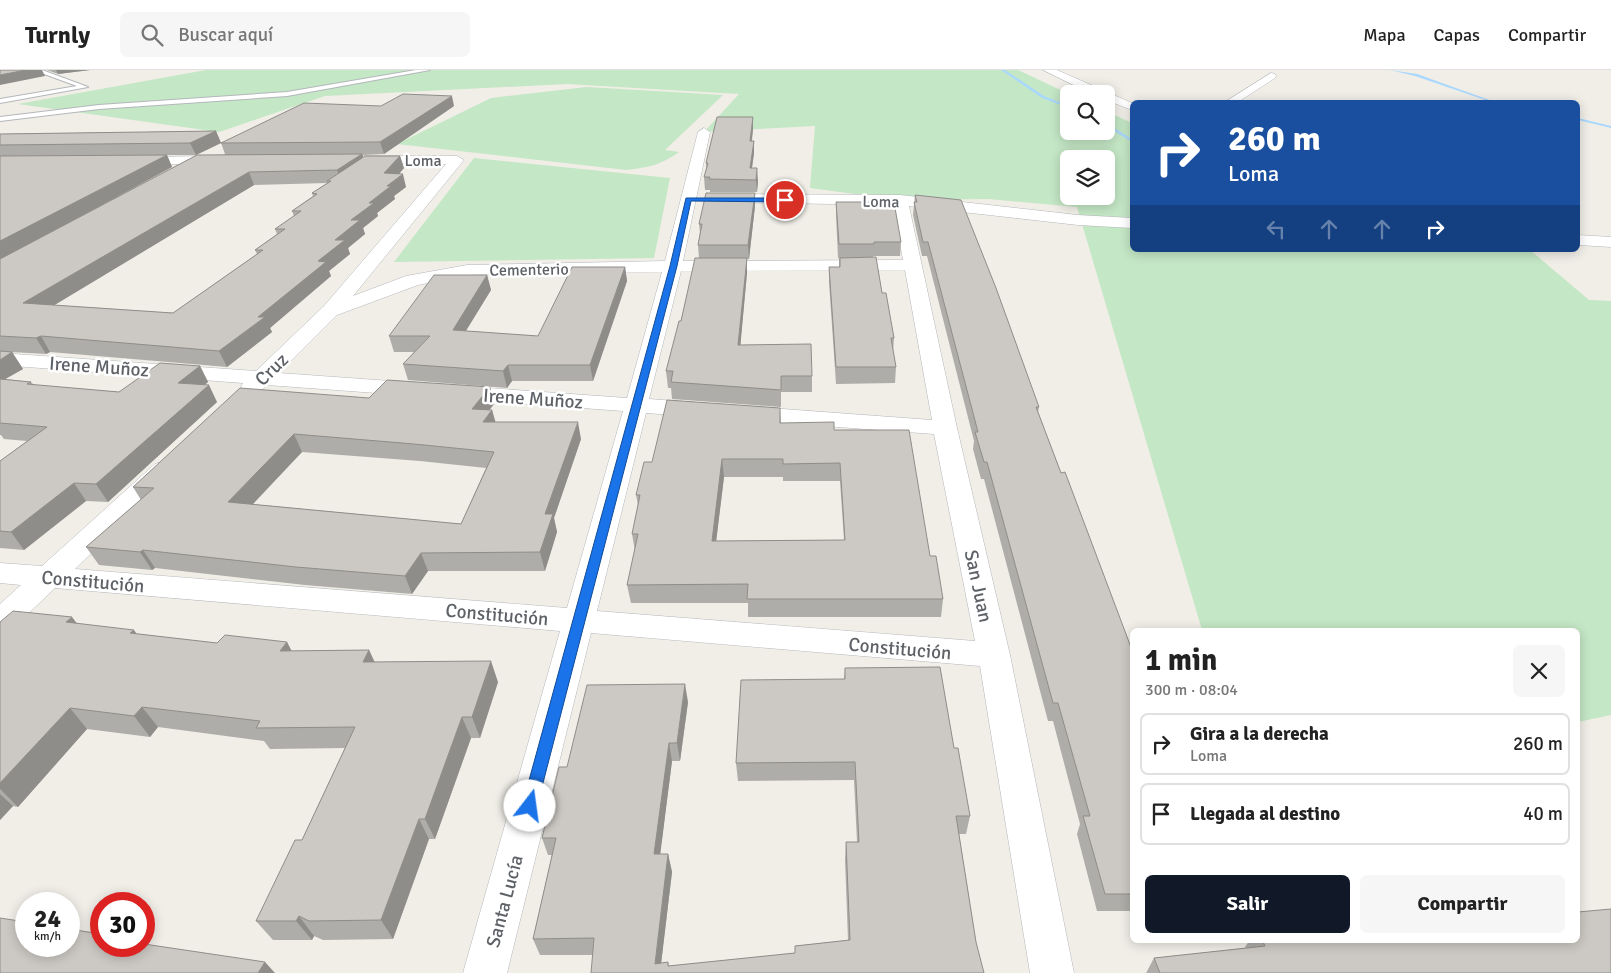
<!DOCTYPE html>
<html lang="es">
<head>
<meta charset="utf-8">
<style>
  :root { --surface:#fff; --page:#f6f6f6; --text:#222; --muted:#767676; --line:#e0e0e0; --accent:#111827 }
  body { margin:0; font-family:Signika,sans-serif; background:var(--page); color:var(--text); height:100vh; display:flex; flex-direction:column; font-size:19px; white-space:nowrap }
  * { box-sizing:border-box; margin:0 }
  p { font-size:16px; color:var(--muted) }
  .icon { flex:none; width:28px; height:28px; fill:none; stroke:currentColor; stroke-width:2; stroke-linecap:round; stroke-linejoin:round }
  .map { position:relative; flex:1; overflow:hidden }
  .panel { position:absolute; left:1130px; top:558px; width:450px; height:315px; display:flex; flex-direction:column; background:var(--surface); border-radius:8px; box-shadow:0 2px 12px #0003 }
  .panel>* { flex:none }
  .top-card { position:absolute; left:1130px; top:30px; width:450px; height:152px; border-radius:8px; box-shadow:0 2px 12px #0003; background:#1a4fa0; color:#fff; overflow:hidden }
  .controls { position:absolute; left:1060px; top:15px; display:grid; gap:10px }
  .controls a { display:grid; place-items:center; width:55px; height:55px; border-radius:8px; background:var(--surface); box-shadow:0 2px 12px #0003; font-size:25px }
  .speed { position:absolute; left:15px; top:822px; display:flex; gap:10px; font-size:25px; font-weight:700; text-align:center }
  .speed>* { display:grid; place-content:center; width:65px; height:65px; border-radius:50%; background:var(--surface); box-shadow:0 2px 12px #0003; line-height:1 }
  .speed small { font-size:12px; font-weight:400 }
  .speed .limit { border:8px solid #d22; background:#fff; color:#111 }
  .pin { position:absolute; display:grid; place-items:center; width:42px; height:42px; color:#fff; margin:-21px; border:2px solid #fff; border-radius:50%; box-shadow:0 1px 5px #0007 }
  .me { position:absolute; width:55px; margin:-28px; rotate:15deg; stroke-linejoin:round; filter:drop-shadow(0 0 4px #0008) }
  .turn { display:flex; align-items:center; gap:18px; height:105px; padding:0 15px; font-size:22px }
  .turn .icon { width:65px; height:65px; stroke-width:2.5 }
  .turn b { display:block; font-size:35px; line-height:42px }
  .lanes { display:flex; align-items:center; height:48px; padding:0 15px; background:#0003; justify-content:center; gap:25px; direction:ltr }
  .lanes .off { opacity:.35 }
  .round { display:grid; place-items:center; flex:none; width:52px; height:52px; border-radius:8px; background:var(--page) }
  .summary { display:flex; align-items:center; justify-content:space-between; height:85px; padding:0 15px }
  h1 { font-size:30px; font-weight:700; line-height:38px }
  .button { display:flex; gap:10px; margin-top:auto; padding:10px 15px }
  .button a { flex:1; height:58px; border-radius:8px; background:var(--accent); color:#fff; font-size:20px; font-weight:700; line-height:58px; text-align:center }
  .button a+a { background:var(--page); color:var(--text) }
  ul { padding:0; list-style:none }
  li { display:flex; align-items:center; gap:15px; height:62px; margin:0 10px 8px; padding:0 5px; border:2px solid var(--line); border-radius:8px }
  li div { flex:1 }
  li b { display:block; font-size:19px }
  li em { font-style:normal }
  header { display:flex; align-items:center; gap:30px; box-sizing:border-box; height:70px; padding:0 25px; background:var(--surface); border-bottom:1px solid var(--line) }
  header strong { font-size:24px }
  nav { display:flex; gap:28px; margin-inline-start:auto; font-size:18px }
  .search { width:350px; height:45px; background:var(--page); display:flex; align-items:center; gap:12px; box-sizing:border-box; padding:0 18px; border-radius:8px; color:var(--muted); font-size:19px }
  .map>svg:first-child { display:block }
</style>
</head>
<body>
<header>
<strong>Turnly</strong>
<div class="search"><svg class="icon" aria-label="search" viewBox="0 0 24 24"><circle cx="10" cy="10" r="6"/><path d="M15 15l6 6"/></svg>Buscar aquí</div>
<nav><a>Mapa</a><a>Capas</a><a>Compartir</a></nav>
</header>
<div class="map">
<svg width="1611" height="903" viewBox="0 0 1611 903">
  <rect width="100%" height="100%" fill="#f0eee7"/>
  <g fill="#c4e7c5" fill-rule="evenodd">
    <path d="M206,0H1018L1069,24V61H1106V41L1132,53V180H1530L1589,230L1611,231V645L1578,652V560H1202L1077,137L988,129L900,130L810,118L815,56L704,62L739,24L567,14L325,26L219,62L18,34ZM1069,89H1106V126H1069Z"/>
    <path d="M587,17L723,25L665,80L679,82C659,96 649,97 626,100L397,74L491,28Z"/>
    <polygon points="474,88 670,108 654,188 394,192"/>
  </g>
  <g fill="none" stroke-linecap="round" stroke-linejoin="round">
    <g fill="#aad8fd" fill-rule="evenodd">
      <polygon points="1001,0 1005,0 1044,26 1069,36 1069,38 1042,28"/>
      <polygon points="1390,0 1417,4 1495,32 1491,32 1415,6"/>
      <polygon points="1578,48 1611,56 1611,58 1578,50"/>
      <polygon points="1106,53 1132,69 1132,72 1106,56"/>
    </g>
    <defs>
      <g id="lane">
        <polygon points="33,0 42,0 88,17 0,33 0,29 77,16"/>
        <polygon points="416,0 430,0 287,26 99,39 0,51 0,47 99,35 287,22"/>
      </g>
      <g id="street">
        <polygon points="1043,0 1057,0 1132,33 1132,40 1106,30 1106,24 1092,24"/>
        <polygon points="1271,3 1275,4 1276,6 1275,8 1238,32 1225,32"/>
        <path d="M704,58L710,62L683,191L903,190L893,135L713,132L710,129L713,126L718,124L900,125L1078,145L1132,148V158L1078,155L909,136L957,358L1010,585L1074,903H1030L980,596L591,563L507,903H463L560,561L55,518L11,560L0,563V534L21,515L0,513V493L42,496L155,394L164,391L173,394L177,399L173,404L75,499L567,538L623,341L267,315C259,323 254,324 244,322L241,317L243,313L0,295V283L256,301L324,236L446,94L358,93L356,90L358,87L363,86H457L464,90L353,226L406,206L467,195L665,191L698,62ZM905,200L932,350L742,336L734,338L730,343L734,348L742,350L934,364L975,571L597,541L646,343L702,347L710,345L714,340L710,335L702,333L649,329L681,201ZM662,202L627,328L279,303L337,245L418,215L467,205Z"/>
        <polygon points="223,86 230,90 228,93 133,95 128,94 126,91 128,88 133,87"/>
        <polygon points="1578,165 1611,167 1611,177 1578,175"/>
      </g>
    </defs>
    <use href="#lane" stroke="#b4b7bb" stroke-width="2"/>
    <use href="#street" stroke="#b4b7bb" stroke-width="1"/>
    <use href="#lane" fill="#fff" fill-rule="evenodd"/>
    <use href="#street" fill="#fff" fill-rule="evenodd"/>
  </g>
  <g fill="#afada9" fill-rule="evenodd">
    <polygon points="47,0 90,0 58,4"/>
    <path d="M381,36H454L384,84L363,85V87L400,86L404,98L399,104L406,117L394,126L395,129L377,143L378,146L363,158L365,164L348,178L350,184L329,201L331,206L270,258L272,262L227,297L50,282L46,284L11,282H12L23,299L5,309L31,312L34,315L119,322L200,296L208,312L205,315L217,332L108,432L86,431L24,480L0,478V391L27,371L4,369L1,365H0V64L216,61L221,73L196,85H167L172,97L93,140L225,84L221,73ZM327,113L312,123L313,126L292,141L294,146L275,159L277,164L255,180L257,184L173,243L54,235L254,115Z"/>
    <polygon points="753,59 752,71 754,71 754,83 752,98 758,111 757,122 710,122 710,120 705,120 704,107 706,100 706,93"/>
    <polygon points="915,125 1039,337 1038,342 1061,403 1132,580 1132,841 1097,841 1077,764 1080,754 1053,651 1048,651 984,409 981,409 973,379 974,371 927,186 922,186 913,145"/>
    <polygon points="836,132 901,172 900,186 873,186 873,188 894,268 893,282 896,297 895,313 836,314 829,212 829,197 839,197 839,188 838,188 836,145"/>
    <polygon points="755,136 749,189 747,189 747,203 740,275 812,306 812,322 781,322 781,337 672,329 671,318 668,318 666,301 699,188 698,175 700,163 699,154"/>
    <polygon points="625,197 627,211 593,311 512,311 507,318 408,310 403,294 414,282 394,282 389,266 487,205 491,220 466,261 538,266"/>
    <path d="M490,317L494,334L489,340H492L495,352L581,369L554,448L557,462L545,501H428L412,524L305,515L155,498L152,500L99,495L86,477L141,430L133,417L369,328ZM302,382L420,391L486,398L461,454L252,434Z"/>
    <path d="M780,338L781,353L834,360L930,486L943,529L941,547H748V533H631L627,515L635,481L632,464L638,435L636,425L652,392ZM724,407H783V411H840L844,470L716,471Z"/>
    <polygon points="0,552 76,553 137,564 217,573 287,572 291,581 369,580 374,592 498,612 480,668 471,668 435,769 429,769 393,869 323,870 314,866 312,870 273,870 256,851 302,770 345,678 270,679 264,671 158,657 150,667 87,659 18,737 13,736 0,750"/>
    <polygon points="845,598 954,678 970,746 966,764 959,764 976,872 591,903 593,885 540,885 533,869 552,785 548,785 542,768 567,697 688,632 680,691 672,691 660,784 668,784 672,802 661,893 668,892 669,896 795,883 795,876 848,870 845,790 846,772 857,772 854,710 738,711 736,693 844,609"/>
    <polygon points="1250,870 1578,870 1611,903 1146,903 1154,888 1246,878 1245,877"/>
  </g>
  <g fill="#8f8d89">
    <polygon points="26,0 42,0 45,6 0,15 0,5"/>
    <polygon points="56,0 90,0 58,4"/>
    <polygon points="452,26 454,36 384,84 380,72"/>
    <polygon points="753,47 753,59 750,83 750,71"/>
    <polygon points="216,61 221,73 196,85 190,73"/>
    <polygon points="754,71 754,83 750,111 750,98"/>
    <polygon points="362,84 366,96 342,113 337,100"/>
    <polygon points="167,85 172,97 0,190 0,171"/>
    <polygon points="400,86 404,98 391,113 403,104 406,117 394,126 395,129 377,143 378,146 363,158 365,164 348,178 350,184 329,201 331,206 270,258 272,262 227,297 219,281 258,247 318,191 351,150 369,133 384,103"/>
    <polygon points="757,98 758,111 757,122 756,110"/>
    <polygon points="249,102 254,115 33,248 23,233"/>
    <polygon points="755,123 755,136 749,189 748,175"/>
    <polygon points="747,188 747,203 739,291 738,275"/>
    <polygon points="625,197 627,211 593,311 590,295"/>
    <polygon points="487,205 491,220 457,275 453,260"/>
    <polygon points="41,266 50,282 46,284 36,268"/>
    <polygon points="12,282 23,299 0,312 0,290"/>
    <polygon points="508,295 512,311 507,318 503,301"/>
    <polygon points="200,296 208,312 186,329 178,313"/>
    <polygon points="209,315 217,332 108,432 96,414"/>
    <polygon points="490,317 494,334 477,356 472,339"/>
    <polygon points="492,340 497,357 483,352"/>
    <polygon points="578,352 581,369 554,448 557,462 545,501 540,482 545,444"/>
    <polygon points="294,364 302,382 238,450 228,432"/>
    <polygon points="722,389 724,407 714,489 712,471"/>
    <polygon points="74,413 86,431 24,480 11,462"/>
    <polygon points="143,480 155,498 152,500 140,482"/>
    <polygon points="421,483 428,501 412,524 405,506"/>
    <polygon points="72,547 88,568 66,552"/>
    <polygon points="134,560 149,581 130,563"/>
    <polygon points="287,572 298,593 280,581"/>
    <polygon points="369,580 379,601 363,592"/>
    <polygon points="491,591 498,612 480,668 472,647"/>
    <polygon points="685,614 688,632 680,691 677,673"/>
    <polygon points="142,637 158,657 150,667 134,646"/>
    <polygon points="70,638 87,659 18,737 0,719 0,713"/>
    <polygon points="462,647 471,668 435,769 425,749"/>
    <polygon points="669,673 672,691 658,802 654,784"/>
    <polygon points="0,724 13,736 0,750"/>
    <polygon points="419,749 429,769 393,869 381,850"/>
    <polygon points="668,784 672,802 660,903 655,894"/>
    <polygon points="299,846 314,866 312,870 296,851"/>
    <polygon points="265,892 275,903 258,903"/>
  </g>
  <g fill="#ccc9c4" stroke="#8f8d89" fill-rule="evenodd">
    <polygon points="0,0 26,0 0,5"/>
    <polygon points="403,24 452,26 380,72 221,73 304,33 381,36"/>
    <polygon points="717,47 753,47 750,71 754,71 750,98 757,98 756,110 709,109 710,107 704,107 708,93 706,93"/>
    <polygon points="216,61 190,73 0,75 0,64"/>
    <polygon points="362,84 337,100 249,102 23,233 173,243 263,180 255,180 285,159 275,159 301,141 292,141 317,124 312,123 331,111 327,111 365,86 400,86 384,103 403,104 387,116 391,116 369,133 374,133 351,150 360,150 335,170 345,170 318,191 326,192 258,247 265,247 219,281 41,266 36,268 0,266 0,189 197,85"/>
    <polygon points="167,85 0,171 0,86"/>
    <polygon points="706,123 755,123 748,175 698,175 702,154 699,154"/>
    <polygon points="915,125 961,130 996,218 1039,337 1036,337 1061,403 1065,402 1132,580 1132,824 1105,824 1083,746 1090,746 1058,633 1053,633 987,392 984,392 975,362 978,362 928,172 923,172 914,132 917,132"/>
    <polygon points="836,132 894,132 901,172 874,172 874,174 839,174"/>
    <polygon points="876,187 882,223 886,223 894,268 891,268 896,297 836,297 829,197 840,197 840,188"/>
    <polygon points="695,188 747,188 738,275 811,274 812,306 781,306 781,320 671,312 673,301 666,301 679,251 681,251"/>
    <polygon points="572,197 625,197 590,295 508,295 503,301 403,294 430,266 389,266 434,205 487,205 453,260 538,266"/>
    <polygon points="0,281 12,282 0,290"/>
    <polygon points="160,293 200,296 178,313 209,315 96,414 74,413 11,462 0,461 0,391 47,357 0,353 0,309 31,312 27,314 119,322"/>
    <path d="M387,310L490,317L472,339L492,340L483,352H578L545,444H553L540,482L421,483L405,506L296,497L143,480L140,482L86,477L154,418L133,417L240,318L369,328ZM294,364L414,374L494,382L461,454L228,432Z"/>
    <path d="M667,330L780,338V353L834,352V360H909L930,486H936L943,529H747L748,514L627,515L638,464H632L640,425H636L644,392H652ZM722,389H783V394L840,393L845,470L712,471Z"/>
    <polygon points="13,541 72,547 66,552 134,560 130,563 217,573 225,565 287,572 280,581 369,580 363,592 491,591 472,647 462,647 425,749 419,749 381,850 309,851 299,846 296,851 256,851 295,770 302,770 355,657 256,658 260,651 142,637 134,646 70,638 0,713 0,552"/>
    <polygon points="940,597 954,678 958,678 970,746 956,746 976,872 984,903 591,903 594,868 533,869 556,768 542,768 559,697 567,697 587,615 685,614 677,673 669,673 654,784 668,784 655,894 668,892 668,896 795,883 795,876 850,870 846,772 859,772 855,692 736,693 741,610 845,609 845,598"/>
    <polygon points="1611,839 1611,903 1160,903 1154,888 1265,876 1262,870 1578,870 1578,842"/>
    <polygon points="0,848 26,852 26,876 69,876 69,859 101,864 101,876 144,876 144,874 265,892 258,903 0,903"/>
  </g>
  <polygon fill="#1a73e8" stroke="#114b97" points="686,128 785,128 788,130 785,132 691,131 677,196 537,736 535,741 530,743 524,741 522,736 670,196"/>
  <g text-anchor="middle" stroke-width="5" stroke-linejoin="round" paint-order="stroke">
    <g font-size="16" fill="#5e6267" stroke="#fff">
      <text x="423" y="96">Loma</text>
      <text transform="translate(881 131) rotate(1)" y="6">Loma</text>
      <text transform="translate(529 199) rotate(-1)" y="6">Cementerio</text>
    </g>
    <g font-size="19" fill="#5e6267" stroke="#fff">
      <text transform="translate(99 296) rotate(4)" y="7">Irene Muñoz</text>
      <text transform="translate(271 299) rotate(-44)" y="7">Cruz</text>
      <text transform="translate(533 328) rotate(4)" y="7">Irene Muñoz</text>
      <text transform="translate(93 511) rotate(5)" y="7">Constitución</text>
      <text transform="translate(979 516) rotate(78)" y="7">San Juan</text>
      <text transform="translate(497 544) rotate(5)" y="7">Constitución</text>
      <text transform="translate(900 578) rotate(5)" y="7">Constitución</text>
      <text transform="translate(504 831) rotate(-75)" y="7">Santa Lucía</text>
    </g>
  </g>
</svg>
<div class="controls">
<a><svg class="icon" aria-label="search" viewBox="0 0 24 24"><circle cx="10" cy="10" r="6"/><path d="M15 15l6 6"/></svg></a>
<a><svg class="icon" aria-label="layers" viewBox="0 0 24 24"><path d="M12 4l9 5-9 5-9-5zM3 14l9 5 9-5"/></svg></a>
</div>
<div class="speed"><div>24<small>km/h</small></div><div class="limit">30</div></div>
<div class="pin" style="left:785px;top:130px;background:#d93025"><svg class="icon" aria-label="arrive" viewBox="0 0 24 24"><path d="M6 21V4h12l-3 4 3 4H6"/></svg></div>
<svg class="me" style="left:530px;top:736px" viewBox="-20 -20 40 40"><circle r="19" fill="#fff"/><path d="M0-13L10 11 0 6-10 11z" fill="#1a73e8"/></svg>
<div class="top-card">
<div class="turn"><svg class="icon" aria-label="right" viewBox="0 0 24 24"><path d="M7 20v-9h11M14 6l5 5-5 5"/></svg><div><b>260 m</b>Loma</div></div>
<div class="lanes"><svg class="icon off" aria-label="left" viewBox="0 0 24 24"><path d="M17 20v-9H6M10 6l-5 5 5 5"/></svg><svg class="icon off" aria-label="ahead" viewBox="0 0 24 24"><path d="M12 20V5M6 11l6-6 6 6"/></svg><svg class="icon off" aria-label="ahead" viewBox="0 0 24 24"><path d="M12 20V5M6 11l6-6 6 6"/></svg><svg class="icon" aria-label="right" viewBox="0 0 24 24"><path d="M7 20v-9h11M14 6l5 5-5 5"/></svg></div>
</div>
<section class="panel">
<div class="summary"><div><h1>1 min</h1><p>300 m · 08:04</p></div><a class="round"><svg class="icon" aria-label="close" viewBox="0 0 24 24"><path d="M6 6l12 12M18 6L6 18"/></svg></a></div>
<ul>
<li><svg class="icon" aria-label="right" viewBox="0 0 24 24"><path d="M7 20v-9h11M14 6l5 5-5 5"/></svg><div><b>Gira a la derecha</b><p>Loma</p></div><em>260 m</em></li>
<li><svg class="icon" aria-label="arrive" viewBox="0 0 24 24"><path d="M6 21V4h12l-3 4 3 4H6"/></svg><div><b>Llegada al destino</b></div><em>40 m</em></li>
</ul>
<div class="button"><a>Salir</a><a>Compartir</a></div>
</section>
</div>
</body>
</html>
